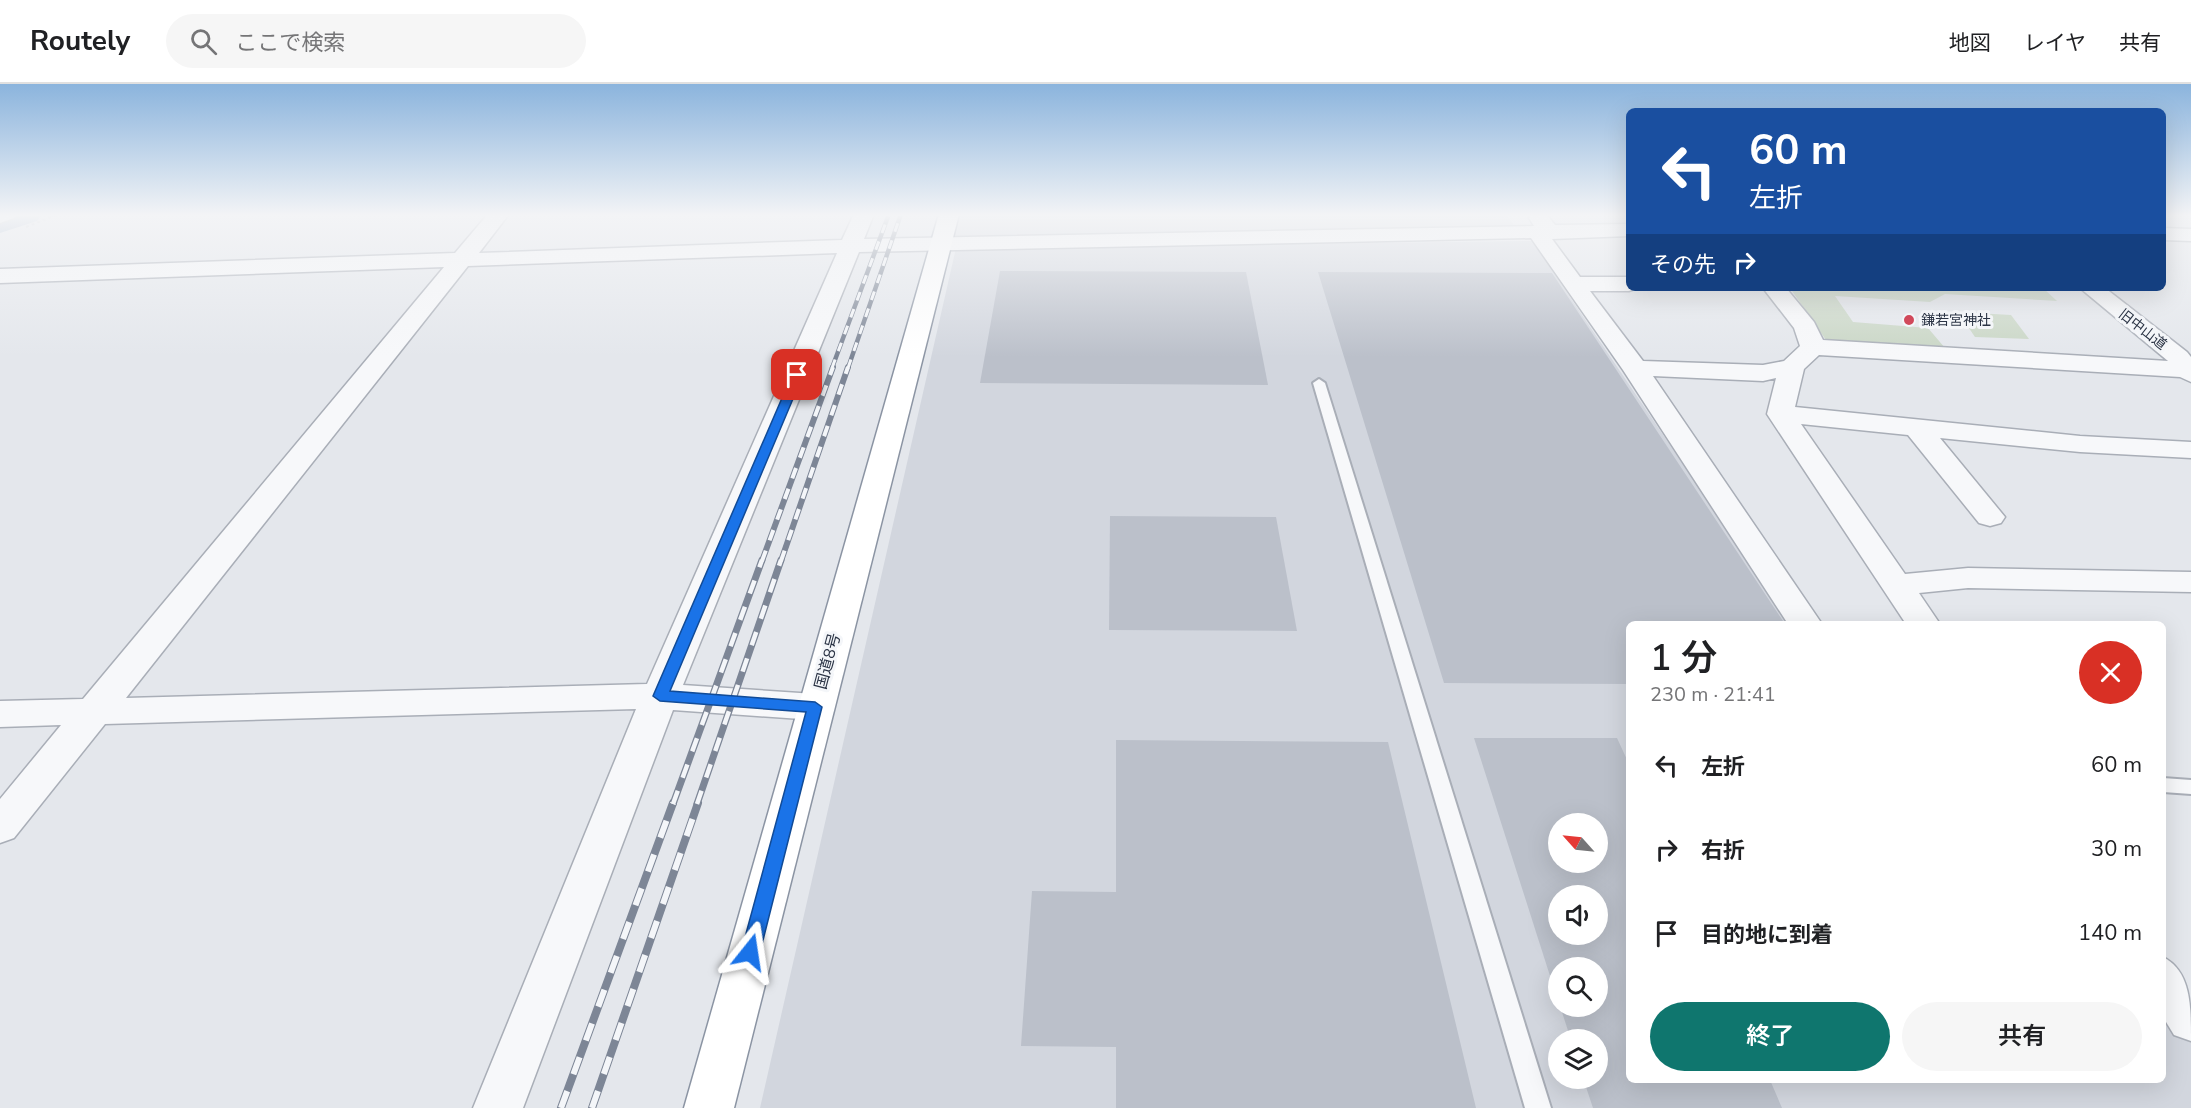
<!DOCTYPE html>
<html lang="ja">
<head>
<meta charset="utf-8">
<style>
  :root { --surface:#fff; --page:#f6f6f6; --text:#202124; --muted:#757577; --line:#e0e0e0; --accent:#0f766e }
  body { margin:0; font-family:"Nunito Sans","Noto Sans JP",sans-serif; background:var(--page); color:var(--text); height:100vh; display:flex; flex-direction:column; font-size:22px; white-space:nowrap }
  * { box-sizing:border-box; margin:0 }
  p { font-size:20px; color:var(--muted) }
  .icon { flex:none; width:33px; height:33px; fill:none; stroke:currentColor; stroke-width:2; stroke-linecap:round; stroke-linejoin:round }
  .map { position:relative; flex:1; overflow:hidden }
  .side { position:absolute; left:1626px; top:537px; width:540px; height:462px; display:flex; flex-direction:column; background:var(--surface); border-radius:9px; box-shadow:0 6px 24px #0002 }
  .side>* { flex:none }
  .banner { position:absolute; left:1626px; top:24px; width:540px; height:183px; border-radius:9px; box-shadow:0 6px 24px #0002; background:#1a4fa0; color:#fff; overflow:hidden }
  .needle { width:39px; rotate:297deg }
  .controls { position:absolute; left:1548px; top:729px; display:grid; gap:12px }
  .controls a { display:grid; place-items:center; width:60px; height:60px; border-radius:50%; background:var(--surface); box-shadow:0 6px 24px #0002; font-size:30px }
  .pin { position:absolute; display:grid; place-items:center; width:51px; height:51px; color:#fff; margin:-26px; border-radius:12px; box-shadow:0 3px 9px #0006 }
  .me { position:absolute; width:66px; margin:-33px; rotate:15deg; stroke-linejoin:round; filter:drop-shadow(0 0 4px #0008) }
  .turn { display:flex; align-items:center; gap:21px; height:126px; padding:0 24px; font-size:27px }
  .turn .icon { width:78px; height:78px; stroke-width:2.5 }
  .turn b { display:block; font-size:42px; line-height:51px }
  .then { display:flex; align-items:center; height:57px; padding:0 24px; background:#0003; gap:12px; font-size:22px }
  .round { display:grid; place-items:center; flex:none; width:63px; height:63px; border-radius:32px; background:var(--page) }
  .overview { display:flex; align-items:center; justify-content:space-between; height:102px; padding:0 24px }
  h1 { font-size:36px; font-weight:600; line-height:45px }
  .primary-button { display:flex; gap:12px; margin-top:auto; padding:12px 24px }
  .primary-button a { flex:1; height:69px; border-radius:36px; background:var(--accent); color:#fff; font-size:24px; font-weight:600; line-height:69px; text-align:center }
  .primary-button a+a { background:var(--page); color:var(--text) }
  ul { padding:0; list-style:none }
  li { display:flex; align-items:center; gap:18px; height:84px; padding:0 24px }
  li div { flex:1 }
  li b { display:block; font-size:22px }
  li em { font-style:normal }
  header { display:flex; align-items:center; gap:36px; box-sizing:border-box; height:84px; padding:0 30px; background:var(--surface); border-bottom:2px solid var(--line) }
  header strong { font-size:28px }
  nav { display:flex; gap:33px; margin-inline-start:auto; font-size:21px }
  .search { width:420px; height:54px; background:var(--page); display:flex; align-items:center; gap:15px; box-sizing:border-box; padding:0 21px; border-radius:33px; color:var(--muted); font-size:22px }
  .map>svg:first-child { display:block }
</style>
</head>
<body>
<header>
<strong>Routely</strong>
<div class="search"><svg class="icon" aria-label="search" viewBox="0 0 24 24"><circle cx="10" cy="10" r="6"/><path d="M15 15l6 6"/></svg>ここで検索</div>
<nav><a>地図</a><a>レイヤ</a><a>共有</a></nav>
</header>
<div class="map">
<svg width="2191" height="1024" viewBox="0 0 2191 1024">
  <rect width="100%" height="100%" fill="#e4e7ec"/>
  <g fill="#d2d6de" fill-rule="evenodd">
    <polygon points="959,130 1506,130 1517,145 951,156"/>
    <path d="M1532,157L1791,540H1629V996H2163V904L2191,946V1024H760L956,164ZM1558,740H1598V778H1558ZM1558,812H1598V850H1558ZM1558,884H1598V922H1558ZM1558,956H1598V994H1558Z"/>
  </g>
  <g fill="#c9d6c5">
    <polygon points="1790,204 2043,204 2057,217 1945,210 1930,218 1835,212 1853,238 1928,244 1945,264 1826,256"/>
    <polygon points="1958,228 2011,231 2029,255 1975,253"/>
  </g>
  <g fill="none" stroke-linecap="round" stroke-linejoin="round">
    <polygon fill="#9fb4cc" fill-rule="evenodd" points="0,130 42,130 37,137 0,149"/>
  </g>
  <g fill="#bbc0ca" fill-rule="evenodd">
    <polygon points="1000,187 1246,188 1268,301 980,299"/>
    <polygon points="1318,188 1552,189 1785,540 1629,540 1629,600 1444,599"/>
    <polygon points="1110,432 1276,433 1297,547 1109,546"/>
    <path d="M1474,654H1617L1629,680V996H1770L1782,1024H1593L1583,994H1598V956H1571L1560,922H1598V884H1558V917ZM1558,740H1598V778H1558ZM1558,812H1598V850H1558Z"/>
    <polygon points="1116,656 1388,658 1476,1024 1116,1024 1116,963 1021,962 1032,807 1116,808"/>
  </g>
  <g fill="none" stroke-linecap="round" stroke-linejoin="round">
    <defs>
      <g id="lane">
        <polygon points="1319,295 1325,299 1551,1024 1525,1024 1313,299"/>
        <polygon points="2163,694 2191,696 2191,710 2163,708"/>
      </g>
      <g id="street">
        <polygon points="0,130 17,130 14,134 0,139"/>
        <path d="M488,130H509L479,169L842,156L854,130H874L864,155L1534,142L1529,134L1532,130H1546L1555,141L1629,140V152L1552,155L1580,193H1629V204H1637L1629,207H1590L1643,277L1763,281L1784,277L1800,262L1794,244L1763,204H1786L1814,238L1823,256L2168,277L2080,204H2105L2187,268L2191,273V298L2180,293L1819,271L1804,285L1795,323L2080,352L2191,358V374L2080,368L1940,354L2005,433L2001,439L1990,442L1979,439L1908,351L1801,340L1905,490L1968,484L2191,488V508L1968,504L1919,509L1940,540H1906L1767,330L1776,294L1763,297L1653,292L1822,540H1788L1623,286L1531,154L859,168L683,601L815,610L828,614L833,623L828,632L815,636L673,626L523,1024H473L636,625L105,640L14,754L0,759V715L61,641L0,643V617L83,615L444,183L0,199V185L455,169ZM837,169L647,600L126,614L468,182Z"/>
        <polygon points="2163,144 2191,145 2191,157 2163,156"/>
        <path d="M2163,873C2191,887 2191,922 2191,957L2174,951L2163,933Z"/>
      </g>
      <polygon id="highway" points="939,130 959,130 734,1024 684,1024"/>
    </defs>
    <use href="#lane" stroke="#a9aeb7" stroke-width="4"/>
    <use href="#street" stroke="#a9aeb7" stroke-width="3"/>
    <use href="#highway" stroke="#8b94a3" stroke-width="3"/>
    <polyline stroke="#c2c5cb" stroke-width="2" stroke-dasharray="3 3" stroke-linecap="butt" points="26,143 59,130"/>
    <use href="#lane" fill="#f7f8fa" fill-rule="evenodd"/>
    <use href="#street" fill="#f7f8fa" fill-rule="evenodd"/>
    <use href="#highway" fill="#fff" fill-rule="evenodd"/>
    <defs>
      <g id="rail-far3">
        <polyline points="832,284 889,130"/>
        <polyline points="848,284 901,130"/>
      </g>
      <g id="rail-far2">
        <polyline points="762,477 833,283"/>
        <polyline points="781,477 848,283"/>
      </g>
      <g id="rail-far1">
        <polyline points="673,720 762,476"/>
        <polyline points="697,720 781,476"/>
      </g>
      <g id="rail">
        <polyline points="561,1024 673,719"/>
        <polyline points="592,1024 698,719"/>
      </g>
    </defs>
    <use href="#rail-far3" stroke="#7d8696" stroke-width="4.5"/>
    <use href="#rail-far2" stroke="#7d8696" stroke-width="6"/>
    <use href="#rail-far1" stroke="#7d8696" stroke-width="7"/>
    <use href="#rail" stroke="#7d8696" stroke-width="8"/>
    <use href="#rail-far3" stroke="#f4f6f9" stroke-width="3" stroke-dasharray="9" stroke-linecap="butt"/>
    <use href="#rail-far2" stroke="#f4f6f9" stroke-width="4" stroke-dasharray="11" stroke-linecap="butt"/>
    <use href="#rail-far1" stroke="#f4f6f9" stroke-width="4.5" stroke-dasharray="14" stroke-linecap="butt"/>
    <use href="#rail" stroke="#f4f6f9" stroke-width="6" stroke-dasharray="18" stroke-linecap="butt"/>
  </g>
  <linearGradient id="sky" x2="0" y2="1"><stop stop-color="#8bb4dd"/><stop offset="0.48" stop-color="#f3f4f6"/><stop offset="1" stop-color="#f3f4f6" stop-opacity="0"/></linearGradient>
  <rect width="2191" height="273" fill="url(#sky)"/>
  <polygon fill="#1a73e8" stroke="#114b97" stroke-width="1.5" points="797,287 803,291 670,607 815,618 822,623 760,868 757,874 750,876 744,874 741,868 806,628 660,617 653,612 792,291"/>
  <circle fill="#d1495b" stroke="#f4f6f9" stroke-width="2" cx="1909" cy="236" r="6"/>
  <g text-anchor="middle" stroke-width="6" stroke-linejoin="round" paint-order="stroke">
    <g font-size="14" fill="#2b3445" stroke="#f4f6f9" text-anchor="start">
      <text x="1921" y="241">鎌若宮神社</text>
    </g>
    <g font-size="14" fill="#2b3445" stroke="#f4f6f9">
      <text transform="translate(2143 245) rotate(38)" y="5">旧中山道</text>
    </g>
    <g font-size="16" fill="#2b3445" stroke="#f4f6f9">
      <text transform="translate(827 577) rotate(-75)" y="6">国道8号</text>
    </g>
  </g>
</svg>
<div class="controls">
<a><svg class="needle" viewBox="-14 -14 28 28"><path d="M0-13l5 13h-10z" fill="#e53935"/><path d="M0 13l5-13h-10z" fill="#757577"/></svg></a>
<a><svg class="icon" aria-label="sound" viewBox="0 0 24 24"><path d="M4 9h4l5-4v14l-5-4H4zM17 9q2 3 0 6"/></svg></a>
<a><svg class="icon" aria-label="search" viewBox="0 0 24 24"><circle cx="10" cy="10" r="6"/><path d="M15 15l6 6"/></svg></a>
<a><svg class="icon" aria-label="layers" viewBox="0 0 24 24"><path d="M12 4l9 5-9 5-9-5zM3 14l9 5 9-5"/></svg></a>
</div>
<div class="pin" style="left:797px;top:291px;background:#d93025"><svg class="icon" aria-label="arrive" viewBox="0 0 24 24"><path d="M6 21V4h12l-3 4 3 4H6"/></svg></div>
<svg class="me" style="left:750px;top:868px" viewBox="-20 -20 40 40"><path d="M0-17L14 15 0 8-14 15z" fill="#1a73e8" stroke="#fff" stroke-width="4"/></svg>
<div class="banner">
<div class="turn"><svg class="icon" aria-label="left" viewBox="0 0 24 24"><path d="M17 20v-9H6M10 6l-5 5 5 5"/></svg><div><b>60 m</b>左折</div></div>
<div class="then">その先<svg class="icon" aria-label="right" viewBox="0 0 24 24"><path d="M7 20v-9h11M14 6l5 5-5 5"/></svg></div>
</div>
<section class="side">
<div class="overview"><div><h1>1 分</h1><p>230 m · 21:41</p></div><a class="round" style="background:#d93025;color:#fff"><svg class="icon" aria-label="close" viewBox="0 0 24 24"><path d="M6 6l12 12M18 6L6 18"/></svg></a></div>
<ul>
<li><svg class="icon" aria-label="left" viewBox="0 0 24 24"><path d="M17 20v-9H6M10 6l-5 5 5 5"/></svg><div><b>左折</b></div><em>60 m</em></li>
<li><svg class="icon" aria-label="right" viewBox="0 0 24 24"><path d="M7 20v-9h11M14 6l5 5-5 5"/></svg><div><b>右折</b></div><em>30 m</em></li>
<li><svg class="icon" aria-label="arrive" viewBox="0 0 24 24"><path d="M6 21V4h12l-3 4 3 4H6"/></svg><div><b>目的地に到着</b></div><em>140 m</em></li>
</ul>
<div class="primary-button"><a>終了</a><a>共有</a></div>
</section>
</div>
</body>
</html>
